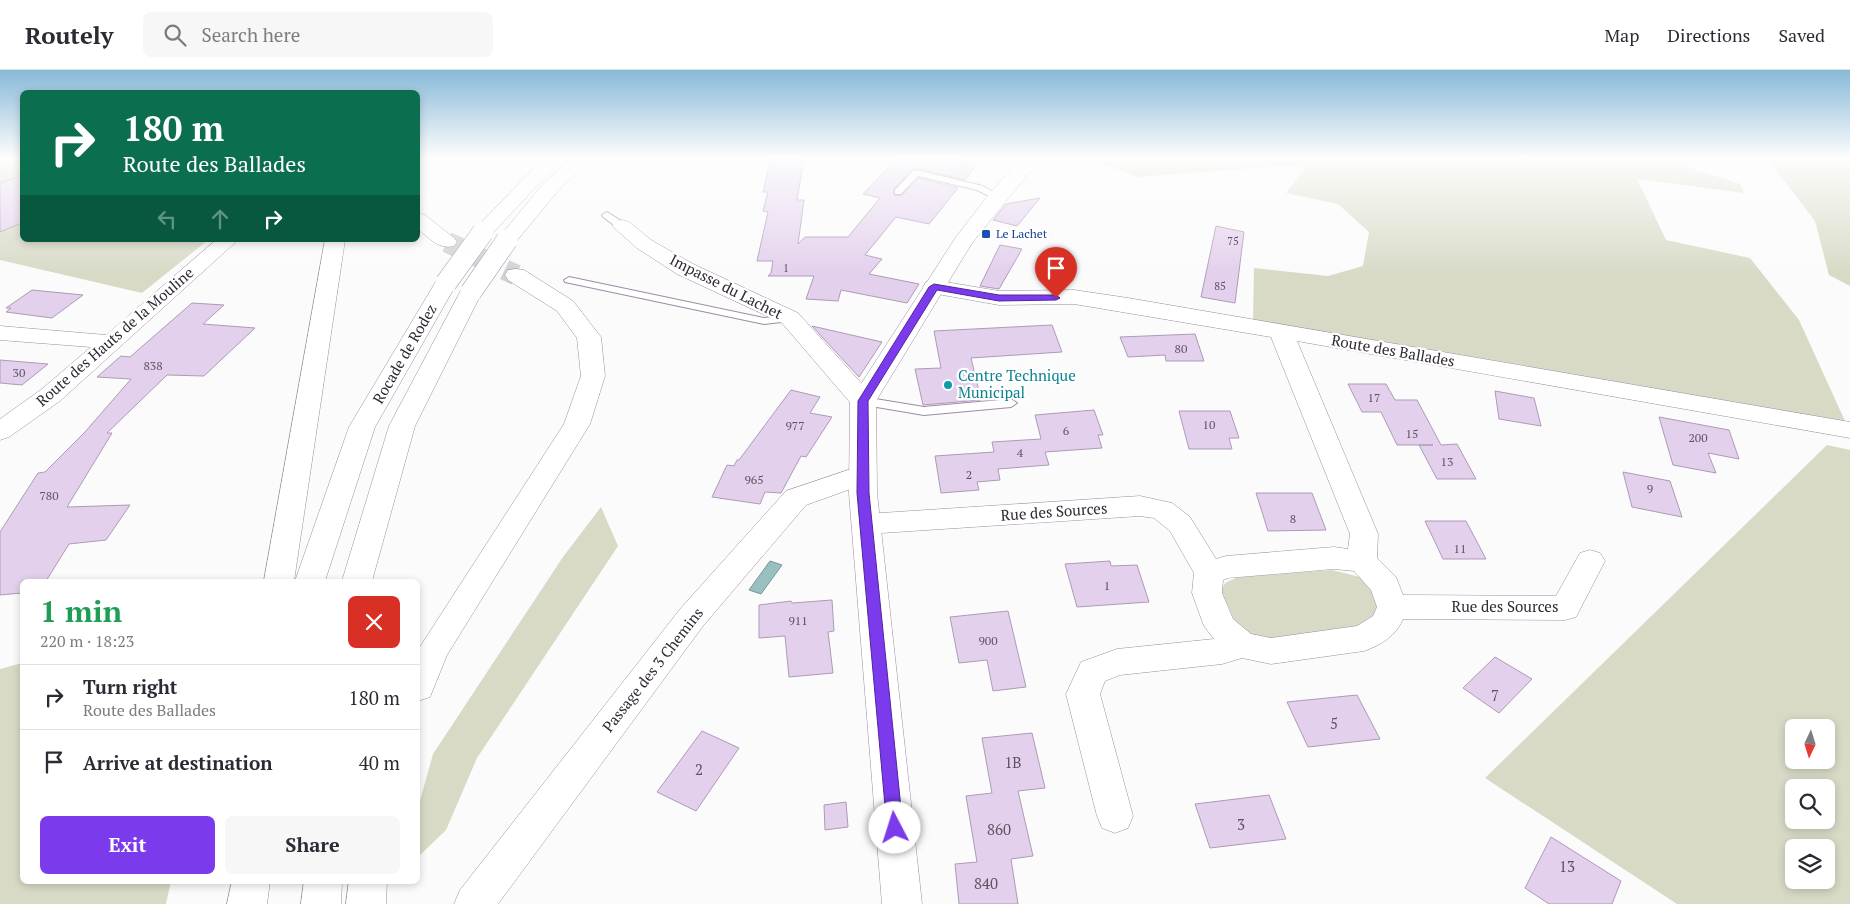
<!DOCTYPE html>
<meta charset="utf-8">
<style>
:root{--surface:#fff;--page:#f7f7f7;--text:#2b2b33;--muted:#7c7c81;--line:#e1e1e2;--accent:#7c3aed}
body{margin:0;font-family:"PT Serif",serif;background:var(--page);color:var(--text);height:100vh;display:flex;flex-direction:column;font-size:19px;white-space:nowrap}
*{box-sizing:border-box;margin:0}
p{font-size:16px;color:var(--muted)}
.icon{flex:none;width:28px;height:28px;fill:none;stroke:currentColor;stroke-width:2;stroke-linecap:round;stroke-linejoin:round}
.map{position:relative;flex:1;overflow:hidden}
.sheet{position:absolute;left:20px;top:509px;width:400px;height:305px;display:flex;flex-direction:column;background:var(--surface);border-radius:8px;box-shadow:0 2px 8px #0003}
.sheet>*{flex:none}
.top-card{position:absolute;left:20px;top:20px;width:400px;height:152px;border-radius:8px;box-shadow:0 2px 8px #0003;background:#0b6e4f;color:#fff;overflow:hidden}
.needle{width:32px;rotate:184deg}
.fabs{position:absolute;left:1785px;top:649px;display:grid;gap:10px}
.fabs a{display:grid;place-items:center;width:50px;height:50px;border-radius:8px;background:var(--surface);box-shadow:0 2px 8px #0003;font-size:25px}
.pin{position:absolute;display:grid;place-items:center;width:42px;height:42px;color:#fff;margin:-51px -21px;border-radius:50% 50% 50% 0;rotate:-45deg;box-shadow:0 0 5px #0007}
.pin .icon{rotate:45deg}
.me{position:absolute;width:55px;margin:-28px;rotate:355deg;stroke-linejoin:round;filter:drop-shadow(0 0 4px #0008)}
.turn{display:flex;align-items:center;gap:18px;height:105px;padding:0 20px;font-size:22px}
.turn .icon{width:65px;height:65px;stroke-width:2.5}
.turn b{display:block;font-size:35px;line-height:42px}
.lanes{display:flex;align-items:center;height:48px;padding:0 20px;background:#0003;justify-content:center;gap:25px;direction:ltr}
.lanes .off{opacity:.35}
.round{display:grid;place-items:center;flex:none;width:52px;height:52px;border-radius:8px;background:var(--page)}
.summary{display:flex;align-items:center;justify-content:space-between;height:85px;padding:0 20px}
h1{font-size:30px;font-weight:700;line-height:38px;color:#1e9e55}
.primary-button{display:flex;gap:10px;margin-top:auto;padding:10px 20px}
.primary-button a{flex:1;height:58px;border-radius:8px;background:var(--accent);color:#fff;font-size:20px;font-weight:700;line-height:58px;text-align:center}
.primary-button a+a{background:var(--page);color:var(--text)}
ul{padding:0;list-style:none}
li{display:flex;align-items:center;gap:15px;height:65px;padding:0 20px;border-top:1px solid var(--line)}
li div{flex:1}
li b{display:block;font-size:19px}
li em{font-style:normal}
header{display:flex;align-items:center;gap:30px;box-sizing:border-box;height:70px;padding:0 25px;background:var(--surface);border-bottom:1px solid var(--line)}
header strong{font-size:24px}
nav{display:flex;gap:28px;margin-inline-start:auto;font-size:18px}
.search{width:350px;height:45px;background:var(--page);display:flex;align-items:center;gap:12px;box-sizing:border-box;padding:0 18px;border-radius:8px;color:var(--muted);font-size:19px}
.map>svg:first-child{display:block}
.green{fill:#d8dac6;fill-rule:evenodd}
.water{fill:#98c0bf;stroke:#799395}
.building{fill:#e3d0ec;stroke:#ad9bb6}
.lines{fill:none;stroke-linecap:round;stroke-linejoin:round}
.trunk-tunnel{stroke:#d3d1d3;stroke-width:21;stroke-dasharray:21 11;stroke-linecap:butt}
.service-casing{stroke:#9d8ba5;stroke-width:2}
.minor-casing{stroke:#9d8ba5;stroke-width:1}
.tertiary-casing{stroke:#9d8ba5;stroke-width:1}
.trunk-casing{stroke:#9d8ba5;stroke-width:1}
.service{fill:#fff;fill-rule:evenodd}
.minor{fill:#fff;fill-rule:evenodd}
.tertiary{fill:#fff;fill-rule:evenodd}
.trunk{fill:#fff;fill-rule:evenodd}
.trunk-bridge-casing{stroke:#9d8ba5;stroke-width:22;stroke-linecap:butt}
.trunk-bridge{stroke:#fff;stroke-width:21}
.route{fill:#7c3aed;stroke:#51269a}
.transit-dot{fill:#1a4fb4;stroke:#fff;stroke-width:2}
.culture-dot{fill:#0f9aa8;stroke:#fff;stroke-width:2}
.labels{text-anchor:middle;stroke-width:4.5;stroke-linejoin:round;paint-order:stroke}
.far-number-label{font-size:11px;fill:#5e5362}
.far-transit-label{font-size:12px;fill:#164399;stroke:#fff;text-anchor:start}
.number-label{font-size:12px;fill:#5e5362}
.street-label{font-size:15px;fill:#312934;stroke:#fff}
.culture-label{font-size:15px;fill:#0d838f;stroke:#fff;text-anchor:start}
.near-number-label{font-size:15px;fill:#5e5362}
</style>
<header>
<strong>Routely</strong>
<div class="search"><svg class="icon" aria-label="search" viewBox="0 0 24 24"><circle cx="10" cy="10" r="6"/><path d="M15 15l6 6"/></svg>Search here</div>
<nav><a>Map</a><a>Directions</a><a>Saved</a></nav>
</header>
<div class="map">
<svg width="1850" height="834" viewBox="0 0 1850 834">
<rect width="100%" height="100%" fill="#fbfbfb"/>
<!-- green -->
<path class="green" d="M0,88h22v82h186l-66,53 -142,-33z
M1088,88h571l81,26 4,9 -107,-14 29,61 84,18 49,62 46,101 -592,-101 1,-52 74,8 35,-10 6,-34 -31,-28 -52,-11 22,-29 -170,13z
M1767,88h83v128l-21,-11 -14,-54z
M1827,375l23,5v454h-173l-192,-126zM1794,658h32v32h-32zM1794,718h32v32h-32zM1794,778h32v32h-32z
M601,437l17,39 -141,212 -31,72 -28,27v-49l15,-54 130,-197z
M1332,500l28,7 14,17 4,21 -4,8 -104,16 -21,-5 -12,-8 -16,-36 4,-7 15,-7z
M22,593v218h149l-5,23h-166v-235z"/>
<!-- water -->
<path class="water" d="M770,491l12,4 -21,29 -12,-4z"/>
<!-- building -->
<path class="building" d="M771,88h33l-7,42h7l-6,44 7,-7h43l32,-39 -17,-4 35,-36h64l-3,3 18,3 -12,16 -50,-12 -3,2 -18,19v6l7,1 18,-18 39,10 -29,36 -33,-7 -31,38 17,4 -13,15 50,10 -12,19 -66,-13 -3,11 -32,-2 8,-23h-46l3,-3 2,-12h-16l11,-49 -5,-1 5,-19h-5z
M22,105v48l-22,9v-49z
M1040,128l-23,28 -24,-6 13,-16z
M1216,156l28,6 -9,71 -34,-6z
M1000,175l22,4 -23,40 -19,-3z
M32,220l51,5 -31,23 -46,-6 5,-4h-5z
M192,233l32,2 -21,19 52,4 -51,48 -37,-1 -60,58h5l-45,74 63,-2 -24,35 -37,4 -23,37h-24v12l-22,2v-63l38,-59 7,-1 40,-40 46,-53 -34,-2 24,-21 9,1z
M1052,255l10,27 -91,6 10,42 -58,5 -8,-36 26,-1 -7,-37z
M812,256l70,16 -23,35z
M1195,264l9,27h-38l-1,-6 -37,2 -8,-20z
M0,290l48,4 -26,21 -22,-2z
M1348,314h38l9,16h22l24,45 16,-1 19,35h-39l-18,-34h14h-36l-16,-33h-19z
M791,320l29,7 -10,16 22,4 -26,40 -5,-1 -20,37 -16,-1 -5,12 -48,-7 15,-32 7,1 3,-6h2z
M1495,321l39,7 7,28 -42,-7z
M1094,340l9,25h-5l4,13 -57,4 4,13 -51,4 2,11 -23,2 2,8 -38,3 -6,-37 59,-4 -2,-10 49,-3 -6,-24z
M1179,341h51l9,27h-10l3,11h-43z
M1659,347l70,13 10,29 -31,-6 8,20 -43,-8z
M1623,402l47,9 12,36 -50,-10z
M1256,423h56l14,37 -58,1z
M1425,451h41l20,38h-43z
M1110,491l1,5 26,-1 12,37 -72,5 -12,-43z
M832,530l2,31 -6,1 5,41 -44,4 -4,-41 -26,2v-33l32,-4 1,2z
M1008,541l18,76 -33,4 -6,-31 -28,3 -9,-46z
M1495,587l37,22 -33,34 -36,-25z
M1357,625l23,44 -72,8 -21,-45z
M702,661l37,17 -43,63 -39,-19z
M1032,663l13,55 -27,3 15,65 -22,3 7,45h-59l-4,-40 22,-2 -11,-66 26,-3 -10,-55z
M1269,725l17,44 -76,9 -15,-44z
M846,732l2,25 -23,3 -1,-25z
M1551,767l70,44 -9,23h-63l-24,-16z"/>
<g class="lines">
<!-- trunk-tunnel -->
<path class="trunk-tunnel" d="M447,172l69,33"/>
<defs>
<path id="service" d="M916,100l67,16 19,11 -5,3 -20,-10 -59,-14 -17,18h-6v-4l18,-19z
M607,142l19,12v4h-8l-15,-11 -1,-2z
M569,207l195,41 26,-3 6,3 -6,3 -26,3 -199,-42 -1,-2z
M863,327l61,10 87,-8 6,4 -6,4 -87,8 -65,-11 -2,-3z"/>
<path id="minor" d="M622,150l7,2 22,18 42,24 105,49 74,82 4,6 -4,6 -9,2 -9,-2 -72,-84 -105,-49 -40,-26 -25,-22 3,-4z
M216,170h22l-178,161 -51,36 -9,3v-21l42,-30 49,-42 -91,-7v-14l106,9z
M934,210l65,11 75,-1 54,8 722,124v16l-553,-97 81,193 -1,24 19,19 7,18 153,1 24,-43 10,-3 10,3 5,8 -29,56 -11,3 -162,-1c-7,17 -22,26 -39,32l-93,13 -29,-6 -20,6 -102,11 -15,6 -5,13 33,122 -5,12 -13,5 -13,-5 -5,-12 -31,-122 15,-32 36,-13 97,-10 -10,-13 -12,-33 2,-20 -24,-42 -16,-13 -14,-2 -274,18 -10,-3 -4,-7 4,-7 10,-3 274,-18 32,7 18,14 26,42 10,-3 108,-9 14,2 2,-15 -79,-197 -197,-33 -75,1 -73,-13 -3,-5 3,-5zM1334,499l20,2 17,19 6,17 -4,9 -16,10 -86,12 -20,-4 -18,-15 -11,-26 1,-13 5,-2z
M863,395l10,2 4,7 -4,7 -67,24 -103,121 -205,278h-44l6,-14 221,-282 105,-117z"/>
<path id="tertiary" d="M1026,88h20l-19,17 -55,68 -96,158 1,92 45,411h-40l-33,-411 1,-92 106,-164 34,-44 23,-26z"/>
<path id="trunk" d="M544,88h19l-73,78 -7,2 -7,-2 -3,-4 3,-4z
M572,88h19l-34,34 -43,52 -7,2 -7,-2 -3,-4 3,-4 43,-52z
M418,143l7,2 29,23 3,4 -3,4c-15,4 -25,-8 -36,-17z
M325,170h20l-51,341h-30z
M516,199l8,1 49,31 24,31 4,5 4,39 -15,48 -143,231 -17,42 -12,4v-51l146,-226 17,-48 -4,-38 -20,-27 -49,-31 -3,-5 3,-5z
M446,206l8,2 3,5 -82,144 -50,154h-30l54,-154 86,-144 3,-5z
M471,215l8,2 3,5 -67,134 -43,155h-30l47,-155 71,-134 3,-5z
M232,811h38l-3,23h-40z
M304,811h38l-1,23h-40z
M349,811h38l-1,23h-40z"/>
</defs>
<!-- service casing -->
<use href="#service" class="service-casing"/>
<!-- minor casing -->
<use href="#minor" class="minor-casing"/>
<!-- tertiary casing -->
<use href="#tertiary" class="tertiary-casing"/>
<!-- trunk casing -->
<use href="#trunk" class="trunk-casing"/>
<!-- service -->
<use href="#service" class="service"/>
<!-- minor -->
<use href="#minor" class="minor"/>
<!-- tertiary -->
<use href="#tertiary" class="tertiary"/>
<!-- trunk -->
<use href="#trunk" class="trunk"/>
<defs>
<path id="trunk-bridge" d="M446,213l37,-51
M471,222l36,-52"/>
</defs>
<!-- trunk-bridge casing -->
<use href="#trunk-bridge" class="trunk-bridge-casing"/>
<!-- trunk-bridge -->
<use href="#trunk-bridge" class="trunk-bridge"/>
</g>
<!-- sky -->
<linearGradient id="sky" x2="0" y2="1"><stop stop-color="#88b9d8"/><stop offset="0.43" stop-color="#fdfdfd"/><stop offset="1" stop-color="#fdfdfd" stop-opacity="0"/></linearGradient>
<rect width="1850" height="204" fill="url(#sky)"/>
<!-- route -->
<path class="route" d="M934,214l65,11h57l4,3 -4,2 -57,1 -62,-11 -69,111 1,92 34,335 -3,5 -5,2 -5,-2 -3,-5 -30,-335 1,-92 71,-114z"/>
<!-- markers -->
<rect class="transit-dot" x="981" y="159" width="10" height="10" rx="2.5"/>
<circle class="culture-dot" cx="948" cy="315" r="5"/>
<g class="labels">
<!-- far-number labels -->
<g class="far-number-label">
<text x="1233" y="175">75</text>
<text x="786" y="202">1</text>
<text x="1220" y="220">85</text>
</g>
<!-- far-transit labels -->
<g class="far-transit-label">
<text x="996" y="168">Le Lachet</text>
</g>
<!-- number labels -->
<g class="number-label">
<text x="1181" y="283">80</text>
<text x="153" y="300">838</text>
<text x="19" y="307">30</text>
<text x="1374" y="332">17</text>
<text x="1209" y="359">10</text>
<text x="795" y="360">977</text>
<text x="1066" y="365">6</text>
<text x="1412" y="368">15</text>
<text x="1698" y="372">200</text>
<text x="1020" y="387">4</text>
<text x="1447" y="396">13</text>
<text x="969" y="409">2</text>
<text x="754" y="414">965</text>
<text x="1650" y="423">9</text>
<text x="49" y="430">780</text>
<text x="1293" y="453">8</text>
<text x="1460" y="483">11</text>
<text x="1107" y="520">1</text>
<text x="798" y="555">911</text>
<text x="988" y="575">900</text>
</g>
<!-- street labels -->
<g class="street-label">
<text transform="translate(726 217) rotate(27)" y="5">Impasse du Lachet</text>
<text transform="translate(115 267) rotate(-41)" y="5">Route des Hauts de la Mouline</text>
<text transform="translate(1393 281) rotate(10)" y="5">Route des Ballades</text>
<text transform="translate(405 284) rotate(-60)" y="5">Rocade de Rodez</text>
<text transform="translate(1054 442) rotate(-4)" y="5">Rue des Sources</text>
<text x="1505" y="542">Rue des Sources</text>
<text transform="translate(653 600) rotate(-52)" y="5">Passage des 3 Chemins</text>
</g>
<!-- culture labels -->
<g class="culture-label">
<text x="958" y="311">Centre Technique<tspan x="958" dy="17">Municipal</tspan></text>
</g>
<!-- near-number labels -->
<g class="near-number-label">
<text x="1495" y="631">7</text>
<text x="1334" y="659">5</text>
<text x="1013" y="698">1B</text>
<text x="699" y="705">2</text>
<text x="1241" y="760">3</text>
<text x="999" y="765">860</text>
<text x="1567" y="802">13</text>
<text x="986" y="819">840</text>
</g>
</g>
</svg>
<div class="fabs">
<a><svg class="needle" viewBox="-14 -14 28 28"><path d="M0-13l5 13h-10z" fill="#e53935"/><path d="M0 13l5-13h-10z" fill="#7c7c81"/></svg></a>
<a><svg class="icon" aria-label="search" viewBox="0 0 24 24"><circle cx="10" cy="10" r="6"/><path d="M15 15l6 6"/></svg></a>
<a><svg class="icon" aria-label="layers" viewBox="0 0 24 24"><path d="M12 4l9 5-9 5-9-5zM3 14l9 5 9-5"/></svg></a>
</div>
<div class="pin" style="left:1056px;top:228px;background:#d93025"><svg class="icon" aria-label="arrive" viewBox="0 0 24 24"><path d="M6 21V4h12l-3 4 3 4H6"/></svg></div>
<svg class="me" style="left:895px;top:758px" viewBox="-20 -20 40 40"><circle r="19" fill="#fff"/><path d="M0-13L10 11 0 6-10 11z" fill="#7c3aed"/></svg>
<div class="top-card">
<div class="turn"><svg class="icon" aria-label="right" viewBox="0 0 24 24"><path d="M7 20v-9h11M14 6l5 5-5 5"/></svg><div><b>180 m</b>Route des Ballades</div></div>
<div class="lanes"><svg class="icon off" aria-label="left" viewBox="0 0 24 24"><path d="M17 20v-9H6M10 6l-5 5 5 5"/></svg><svg class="icon off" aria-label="ahead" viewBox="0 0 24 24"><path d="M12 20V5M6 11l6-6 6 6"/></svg><svg class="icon" aria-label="right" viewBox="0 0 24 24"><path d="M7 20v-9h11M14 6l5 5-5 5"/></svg></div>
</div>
<section class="sheet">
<div class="summary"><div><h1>1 min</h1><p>220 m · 18:23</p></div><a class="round" style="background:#d93025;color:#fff"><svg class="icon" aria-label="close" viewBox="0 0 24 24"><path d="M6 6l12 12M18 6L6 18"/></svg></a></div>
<ul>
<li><svg class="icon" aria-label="right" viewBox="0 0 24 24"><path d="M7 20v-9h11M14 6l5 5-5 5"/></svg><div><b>Turn right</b><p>Route des Ballades</p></div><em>180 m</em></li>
<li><svg class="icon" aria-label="arrive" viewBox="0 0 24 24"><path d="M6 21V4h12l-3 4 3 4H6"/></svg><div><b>Arrive at destination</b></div><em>40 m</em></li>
</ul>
<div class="primary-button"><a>Exit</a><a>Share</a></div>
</section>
</div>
